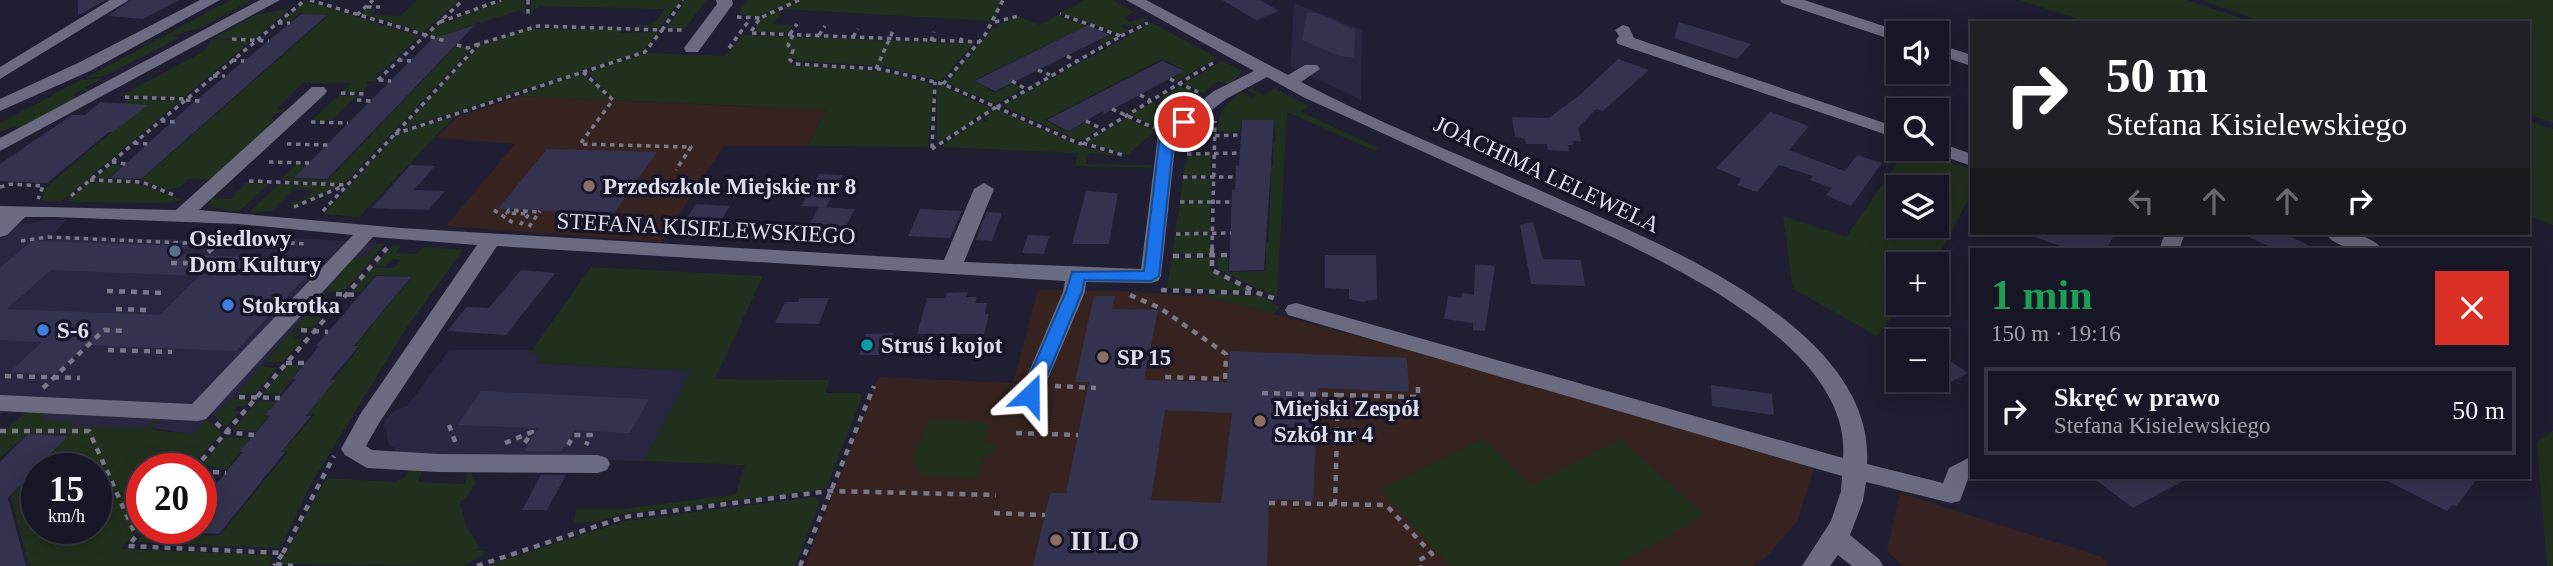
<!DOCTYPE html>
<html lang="pl">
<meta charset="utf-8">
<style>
:root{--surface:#171626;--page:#242332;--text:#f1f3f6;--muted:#9e9fa7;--line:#363543}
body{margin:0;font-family:Georgia,serif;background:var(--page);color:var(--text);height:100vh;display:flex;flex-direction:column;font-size:26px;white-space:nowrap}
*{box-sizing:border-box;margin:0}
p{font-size:23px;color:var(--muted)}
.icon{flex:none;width:38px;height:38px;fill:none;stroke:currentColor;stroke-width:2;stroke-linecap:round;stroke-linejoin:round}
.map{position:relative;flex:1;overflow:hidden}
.side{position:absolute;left:1970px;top:248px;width:560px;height:231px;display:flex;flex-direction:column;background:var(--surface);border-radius:0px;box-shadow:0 4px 18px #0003,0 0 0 2px var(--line)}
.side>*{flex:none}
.top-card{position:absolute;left:1970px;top:21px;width:560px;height:214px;border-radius:0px;box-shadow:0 4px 18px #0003,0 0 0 2px var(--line);background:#202124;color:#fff;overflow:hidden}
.fabs{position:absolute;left:1886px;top:21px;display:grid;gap:14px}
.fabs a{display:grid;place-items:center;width:63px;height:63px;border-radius:0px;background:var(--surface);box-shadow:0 4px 18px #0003,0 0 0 2px var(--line);font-size:35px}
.speed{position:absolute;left:21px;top:453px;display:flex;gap:14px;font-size:35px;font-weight:700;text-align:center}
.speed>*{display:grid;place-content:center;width:91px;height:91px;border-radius:50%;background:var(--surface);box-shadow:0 4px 18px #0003,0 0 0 2px var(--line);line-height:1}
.speed small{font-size:18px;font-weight:400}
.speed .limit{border:10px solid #d22;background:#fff;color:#111}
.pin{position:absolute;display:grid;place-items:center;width:60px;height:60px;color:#fff;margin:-30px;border:4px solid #fff;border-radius:50%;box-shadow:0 2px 7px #0007}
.me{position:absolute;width:77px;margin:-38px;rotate:23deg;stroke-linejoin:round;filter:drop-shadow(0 0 5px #0008)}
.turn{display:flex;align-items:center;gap:24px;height:147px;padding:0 21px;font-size:32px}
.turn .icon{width:91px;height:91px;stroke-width:2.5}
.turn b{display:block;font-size:49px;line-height:60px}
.lanes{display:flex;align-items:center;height:66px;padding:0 21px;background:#0003;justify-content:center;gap:35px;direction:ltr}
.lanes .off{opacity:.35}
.round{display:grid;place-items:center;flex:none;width:74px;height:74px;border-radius:0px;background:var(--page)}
.summary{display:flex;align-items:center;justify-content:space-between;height:119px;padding:0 21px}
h1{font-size:42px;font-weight:800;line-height:52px;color:#1e9e55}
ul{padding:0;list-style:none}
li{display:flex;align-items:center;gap:21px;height:88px;margin:0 14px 10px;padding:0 7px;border:4px solid var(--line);border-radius:0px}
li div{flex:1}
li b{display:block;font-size:26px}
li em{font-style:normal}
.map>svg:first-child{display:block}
.built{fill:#282640}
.industrial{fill:#362221}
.education{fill:#362320}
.green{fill:#21301c;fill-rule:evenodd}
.building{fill:#34334f;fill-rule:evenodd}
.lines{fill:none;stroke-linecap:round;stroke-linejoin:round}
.path-far1{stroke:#787889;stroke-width:3.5;stroke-dasharray:4.5 4.5;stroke-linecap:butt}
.path{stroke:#787889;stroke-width:4.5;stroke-dasharray:6 6;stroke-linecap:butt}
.minor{fill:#6a6a81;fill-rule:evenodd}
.route{fill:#1a73e8;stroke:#114b97;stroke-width:2}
.education-dot{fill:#8d6e63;stroke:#161528;stroke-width:2.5}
.service-dot{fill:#5c6f8a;stroke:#161528;stroke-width:2.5}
.shop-dot{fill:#3f7fe0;stroke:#161528;stroke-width:2.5}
.culture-dot{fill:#0f9aa8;stroke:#161528;stroke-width:2.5}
.labels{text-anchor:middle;stroke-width:7;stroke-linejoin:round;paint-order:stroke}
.street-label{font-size:23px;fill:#ddddeb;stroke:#161528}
.poi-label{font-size:23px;font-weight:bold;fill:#ddddeb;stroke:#161528;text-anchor:start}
.near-poi-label{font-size:28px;font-weight:bold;fill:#ddddeb;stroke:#161528;text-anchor:start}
</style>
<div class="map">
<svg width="2553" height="566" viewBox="0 0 2553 566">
<rect width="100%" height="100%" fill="#1f1e32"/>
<!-- built -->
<path class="built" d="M1294,3l68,27 -1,70 -71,-34z
M44,220h23l-15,15 137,5 4,-3 17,1 4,-4h21l142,9 -13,15 -28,17 4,1 -105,120 -20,18h-4l-18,21 -45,-8h-80l-29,-6 7,-8 -41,-2 -5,4v-191l32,-1z
M449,350h83l-1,3 11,2 -5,8 155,8 -48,90 -252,-6 4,-7 -7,-2 -5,-24 10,-11 13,-5z"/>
<!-- industrial -->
<path class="industrial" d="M1900,493l202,64 7,9h-206l-16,-15z"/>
<!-- education -->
<path class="education" d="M520,96l238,11 68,2 -18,37h-84l-63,96 -215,-16 69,-82 -79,-6 21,-21z
M1038,290l82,1 90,6 256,68 348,103 -17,54 -32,36 -12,8h-949l75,-189 134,6z"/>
<!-- green -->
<path class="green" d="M231,0h22l-53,28 -27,8 6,2 -75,38 -19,2z
M417,0h42l-36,32 -63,-18 4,-4 13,-1 -6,6 29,1z
M504,0h20l2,14 -6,-4 -77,25 2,5 -17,-6 9,-8z
M535,0h146l-22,28 -23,-1 2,-2h15l12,-16 -126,-3 -8,6v-11z
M686,0h20l-21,29 -18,-1z
M748,0h48c-17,7 -40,24 -57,12z
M802,0h199l-6,19 -7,8 2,-6 -207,-12 -10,15 20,1 -6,8 -33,-1 7,-13z
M1085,0h27l22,12 -11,6 7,4 13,-4 6,3 -17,7 -8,-4 -4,3 10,3 -10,4 -59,-21z
M2019,0h167l55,18 -1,5h-149z
M2201,0h352v123l-24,-9v-91h-263z
M307,1l112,35 -36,35 -8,3 4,1 -5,6h-5l-3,3 4,1 -8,7h-20l9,-9h-49l-26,26 8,1 1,3h-9l-5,5 4,2 -61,59h-26l-7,8 -15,3 -22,-9 -48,-3 14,-13 12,1 -13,12 32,2 188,-165 -29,-2 -10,8h-8z
M291,8l-37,31 -39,-1 41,-23z
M1058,15l59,22 -15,7 -3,-3 10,-6 -21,-10 -114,55 21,13 16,-9 11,5 -26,15 -50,-21 47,-55h5l2,-2 -3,-2 22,-7 21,8z
M1152,23l65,35 -40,23 -3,-3 11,-8 -23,-11 -118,61 24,12 16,-9 12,8 -16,10 -78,-35z
M528,29l94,1 -2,3 39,-1 -16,19 -241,78 77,-83z
M743,35l230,9 -32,37 -59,-15 -84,-5 -4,-2 -4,3 3,3 88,6 49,12 3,7 -5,57 -120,-1 18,-36 -213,-10 -25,-28 59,-19 78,3z
M211,39l40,2 -68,57 -63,-2 86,-46z
M455,47h18l-126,134 -6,3 -55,-2 -5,-3 15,-14 10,1 -13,13 35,1z
M1222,61l20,10 -12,14 -12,-4 -15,12 -20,-9z
M583,74l28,26 -91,-4v-1z
M104,78l-20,10 8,4 -11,-2 -9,5 9,3 -59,30 -8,-2 -14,6v-9l81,-43z
M937,84l55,24 -55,36z
M1180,86l20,9 -42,33 -28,-13 23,-13 4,2 4,-3 -3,-2z
M1251,88l12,7 12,-6 34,17 -8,6 78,36 -4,3 -88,-39 -10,185 -59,-28 -1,-11h11v14l38,-1v-28l3,-1 2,-76h2v-23l3,-1 -1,-22h-34l-1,12 -23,-1c1,-18 10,-31 26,-39l9,6 5,-3 -10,-5z
M339,95l18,1 -25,24h-20z
M128,99l52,2 -120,101 -17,-1 1,-12 100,-84 -21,-2z
M996,109l83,37 45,11 -35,-4 -3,11 65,1 1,3 -77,-2 3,-13 -138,-6 40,-28 5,2 4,-2 -4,-3z
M456,115l-97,102 -35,-3 73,-79z
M1127,118l28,13 -28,24 -41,-13z
M2529,121l24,8v96l-24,-9z
M1907,149l65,20v23l-38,72h-35v39h5l-27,33 -84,-47 -10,-73 63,21zM1899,187h38v39h-38z
M1211,155l-1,21 -27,-1 4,-19z
M1183,179h28l-1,22h-30z
M91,181l49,3 41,16 -13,3 -102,-1z
M246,183l22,1 -29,28 -31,-6 4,-8 19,1z
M279,184l59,2 -49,22 3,-6 12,-2 10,-10 -21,-1 -22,22 -23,2z
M1210,203v29h-35l5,-28z
M1175,235h35v19h-38z
M376,244h9l-41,47 -19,1 15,-16 -6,-2 13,-16h17z
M393,245h8l-5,8 21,1 6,-7 40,3 -56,77 -70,114 -28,46 -28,61 -145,-6 11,-13h30l-5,8 48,-2 68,-83 -5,-1 31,-36 -6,-1 52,-68 -4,-1 56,-68 -37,-2 -14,17 -9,-1 19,-23h23l7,-8 -9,-1 -7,7 -11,-1z
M1210,257v13l40,21 -83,-3 5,-30z
M591,267l172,9 -48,103 114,1 -3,13h33l3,3 -36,93 -202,25 -23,7 -27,2 2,-14h47l112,-14 10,-30 -101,-4 47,-90 -155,-8 5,-8 -11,-2z
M1211,294l51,2 18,11 -6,7 -64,-17 -17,-1z
M322,296l15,3 -24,28 -19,1z
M290,332h9l-5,7h9l-20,23h-19z
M261,366l11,2 7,-2 -24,28h-18z
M287,366h14l-20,28 -18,-1z
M233,398l16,3 -4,5h-8l-3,5h6l-13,15 -17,-13 5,1z
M258,401l18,1 -12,14 4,1 -12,14 -23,-1z
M26,412l21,1 -6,7 32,1 -4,6h79l8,-10 3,3 -7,10 41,4 13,-14 16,12 -32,37h-48v57l-21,23 148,6 4,5 -5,6h-239l-18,-67 1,-4 25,-25v58h59v-59h-59l33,-35 -42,-1 -28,25v-23z
M929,419l60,4 -5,21h13l-4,12h-9l-6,23 -58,-5 -8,-14z
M2553,430v136h-6l-10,-123z
M226,437l23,2 -22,30 -19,-3 -9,2z
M1483,439l48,47 89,-47 85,76 -90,51h-165l-70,-77z
M409,467h14l-5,15 47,2 2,-13 4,1 4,12 -9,14 -6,4 6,24 12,18 -1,7h8l-2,4 -20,11 -183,-2 46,-86 69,4 12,-6z
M815,497l5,5 -25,64h-309l139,-45z"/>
<!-- building -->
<path class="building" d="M78,0h27l-24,14h-3z
M131,0h48l-36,19 -35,-3z
M1222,0h38l19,11 -23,9z
M1307,12l13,2 35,16 -1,27 -15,-1 -37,-16z
M301,14l26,1 -186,164 -31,-1 78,-71z
M1679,22l72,22 -14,15 -63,-21z
M475,25l-148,154 -33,-1 138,-139z
M1088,25l21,10 -114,56 -20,-10z
M1618,59l31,11 -46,41 -7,-2 -18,19 3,13h-9l1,4h-5l1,6 -21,-1 -1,-6h-21l-1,-5 -10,-2 -3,-20 37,1 33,-25z
M1162,61l22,10 -82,44 1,-4 -34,20 -22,-11z
M100,102l48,3 -35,27h-4l-62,51 -47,-2v-17l72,-49h13z
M1770,112l39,14 -20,24 56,21 12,-16 25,8 -31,43 -25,-11 6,-7 -22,-8 3,-4 -34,-11 -22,27 -20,-7 5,-6 -26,-11z
M1242,120h32l-10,150 -35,1 3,-81h3l1,-24h3z
M547,149l110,3 -43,61 -116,-4z
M410,165l25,1 -21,24 31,1 -17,19 -56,-2z
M819,174l24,1 -17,32 -25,-1z
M1086,191l32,2 -9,51h-37z
M696,204l34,2 -13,21 -12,-1 -4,5 -22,-1z
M819,207l36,2 -12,23 -37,-2z
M920,209l42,2 -12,27 -42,-2z
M987,212l15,1 -10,28 -16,-1z
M1533,222l10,37 38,1 4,26 -54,-2 -11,-59z
M2030,233h85l-9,17h-35l-42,-15z
M2240,233h42l37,17h-42z
M1028,235l21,1 -5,18 -22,-1z
M32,241l156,5 -8,8 142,6 -86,91 -150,-6 -30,29 -46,-2 32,-30 -42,-2v-72zM51,270l148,6 -39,39 -153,-6z
M1325,255h51l1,44 -14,3 -14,-3v-10l-24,-1z
M1475,264l20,2 -10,65 -12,-1v-7l-29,-4 4,-23 13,2 1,-5 12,2z
M521,270l34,3 -49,62 -59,-4 20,-24 22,1z
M376,276l35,1 -57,69h5l-29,34h5l-29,36h5l-30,36h4l-66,82 -18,-1v-31l42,-50h-4l31,-36 -5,-1 31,-36h-4l27,-33h-3z
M968,292l-2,5h11l-2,6h12l-2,11h4l-5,20h-67l10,-36h18l2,-5z
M1094,296h21l-3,13 46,1 -14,70 83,2 3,-31 177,7 2,34 -91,-4 -5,113 -44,-2 -2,67h-234l17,-73h16l23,-111h-14zM1165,410l67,3 -11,90 -70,-3z
M799,298h30l-10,26 -44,-1 10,-21h13z
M894,333l-5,22h-30l7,-21z
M1937,352l31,21 -31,17z
M1711,385l61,9 2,21 -62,-9z
M481,391l168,8 -19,34 -55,-3 -14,22 -37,-1 14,-23 -81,-3z
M28,434l40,2 -60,62 18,68h-26v-104z
M541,475h25l-19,35h-25z
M2093,478h95l-55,30z
M2381,478h97l-22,28 -4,-1 -5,6z"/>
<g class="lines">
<!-- path-far1 -->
<path class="path-far1" d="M310,0l135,41
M528,0v14
M799,0l-39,18 -10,15 230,9
M367,7h13
M357,15l16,-15
M737,17l23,1
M440,22l61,-22
M995,22l23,-6
M278,23h12
M790,34l7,-10
M793,35l-5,10 5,5 -3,10 5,4 86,5 62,15 53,23 -64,42
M819,35l6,-9
M1121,36l27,-13
M853,37l5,-8
M232,39l37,2
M931,41l3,-9
M960,42l3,-7
M457,45l11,3 10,-4
M729,48l21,-29
M1067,56l9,5
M232,60l12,1
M398,60l13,1
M876,69l17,-38
M1038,70l12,5
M583,72l62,-20 17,-22h22
M213,76h12
M1170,79l28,13
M378,80l85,-80
M379,80l12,1
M1012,81l14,8
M943,84l42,-49 18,-35
M341,93l23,1
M1140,95l10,5
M125,97l61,2
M186,100l14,1
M357,100l14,1
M996,107l84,37 136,-83
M997,107l124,-71 -61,-22
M1112,109l42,19
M161,121l15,1
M1086,121l16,8
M311,122l37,1
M395,134l188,-62 30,28 -33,44 111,3 -15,23
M1197,136l45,-1
M134,143l15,1
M1083,143l43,13
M287,144l41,1
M932,148l3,-66
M1187,154l52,-1
M112,162l14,2
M269,162l40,1
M1183,177h52
M90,180l52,2 34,14
M249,181l98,4
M0,187l11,-3 32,2 -5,13
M71,196l234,-196
M1180,202h52
M294,207l47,-20
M494,210l21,14
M323,211l156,-167 59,-18 124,4 21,-30
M520,225l9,-11 -22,-1 2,-3 30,2
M529,227l11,-16
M1176,234l55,-1
M21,241l27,-4 137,6 40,-5 81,6
M211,249l11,-10
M1212,249l3,-128"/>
<!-- path -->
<path class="path" d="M1212,248v22l46,23 21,7
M1173,256l56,-1
M199,260l14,-12
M171,263h25
M1161,290l93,3
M107,291l58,2
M336,294l24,1
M1130,295l30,13 66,46 -1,25 -61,-2
M116,309l31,1
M301,330l27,2
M108,350l64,2
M286,363h19
M5,376l75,2
M1055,386l41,2
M43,388l61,-58 24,1
M1262,393l76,2 -3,110
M1338,395l80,2v-13
M239,397l41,1
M216,423l10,9 28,3
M449,425l7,19
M0,431h89l47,105
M1016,433l62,2
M505,443l27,-11 -8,12
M568,445l6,-10h17l-5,10
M194,469l193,-221
M201,471l25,2
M1269,503l117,2 46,49 -13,6 1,6
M994,513l51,2
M143,528l-15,18 155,7 -9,13
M283,553l51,-97
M276,564l17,2
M477,566l147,-49 205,-26 167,4
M800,566l74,-180"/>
<!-- minor -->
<path class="minor" d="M110,0h19l-129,79v-12z
M200,0h20l-130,71 -90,40v-12l78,-36z
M260,0h20l-280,151v-13z
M716,0h16l1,4 -35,48h-12l-2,-4 33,-44z
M1126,0h20l142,75 17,-10h12l3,4 -19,13c80,42 165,75 247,112 102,46 328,131 319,270l76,19 6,-15 23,-12v21l-4,2 -8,22 -9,2 -85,-21 -3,19 -13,34 29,24 4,7h-31l-14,-11 -8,11h-28l29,-45 10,-30 1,-15 -554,-161 -3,-5 3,-5 8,-2 547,155c11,-128 -233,-221 -327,-264 -71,-32 -142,-65 -213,-97l-36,-20 -41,22 -50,38 -15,139 -3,5 -7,2 -65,-1 -1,10 -44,103 -3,6 -8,2 -8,-2 -3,-6 44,-103 2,-11 -568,-35 -118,177 -13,23 6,4 66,4 160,1 9,3 3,6 -3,6 -9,3 -160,-1 -71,-4 -22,-13 -4,-6 20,-36 116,-168 -104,-8 -167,182 -8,2 -198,-10v-16l192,9 161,-169 -115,-11 -184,-7h-29l-18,18 -7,2v-31l176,4 136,-123h12l3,4 -3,4 -125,115 202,18 543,32 30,-71 10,-6 10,6 -30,73 177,7 17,-134 56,-44 40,-20z
M1780,0h24l101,33h-6v8l-6,-1 -111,-37z
M1623,25l6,2 5,11 265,90v11l-281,-95 -2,-4 3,-4 -4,-6z
M1937,44l35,11v11l-35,-11z
M1937,142l35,12v12l-42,-14 -2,-3h9z
M2165,233h20l-6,17h-20z
M2325,233c18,-1 46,0 58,17 -19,1 -46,0 -58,-17z"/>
</g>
<!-- route -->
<path class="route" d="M1184,118l7,4 -17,14 -15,140 -8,5 -67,-1 -2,12 -43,103 -3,5h-12l-3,-5 45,-103 6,-20 72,-1 16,-136z"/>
<!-- markers -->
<g class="education-dot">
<circle cx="589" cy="186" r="7"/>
<circle cx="1103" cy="357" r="7"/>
<circle cx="1260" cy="421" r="7"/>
<circle cx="1056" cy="540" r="7"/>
</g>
<circle class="service-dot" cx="175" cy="251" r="7"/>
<g class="shop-dot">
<circle cx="228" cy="305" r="7"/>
<circle cx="43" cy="330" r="7"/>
</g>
<circle class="culture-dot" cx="867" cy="345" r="7"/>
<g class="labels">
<!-- street labels -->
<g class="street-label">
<text transform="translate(1547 174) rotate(25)" y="8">JOACHIMA LELEWELA</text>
<text transform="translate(706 228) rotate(3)" y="8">STEFANA KISIELEWSKIEGO</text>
</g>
<!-- poi labels -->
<g class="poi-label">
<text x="603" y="194">Przedszkole Miejskie nr 8</text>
<text x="189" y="246">Osiedlowy<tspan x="189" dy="26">Dom Kultury</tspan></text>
<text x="242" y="313">Stokrotka</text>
<text x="57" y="338">S-6</text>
<text x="881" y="353">Struś i kojot</text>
<text x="1117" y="365">SP 15</text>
<text x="1274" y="416">Miejski Zespół<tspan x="1274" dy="26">Szkół nr 4</tspan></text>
</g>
<!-- near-poi labels -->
<g class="near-poi-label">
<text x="1070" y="550">II LO</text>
</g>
</g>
</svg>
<div class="fabs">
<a><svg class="icon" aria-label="sound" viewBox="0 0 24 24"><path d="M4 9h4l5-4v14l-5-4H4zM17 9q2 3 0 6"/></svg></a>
<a><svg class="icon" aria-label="search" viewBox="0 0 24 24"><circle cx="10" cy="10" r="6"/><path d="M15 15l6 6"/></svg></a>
<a><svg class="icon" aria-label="layers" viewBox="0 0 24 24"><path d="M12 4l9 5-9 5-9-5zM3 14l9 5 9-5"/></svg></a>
<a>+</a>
<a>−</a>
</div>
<div class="speed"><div>15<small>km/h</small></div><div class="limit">20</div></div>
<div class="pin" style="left:1184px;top:122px;background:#d93025"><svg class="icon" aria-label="arrive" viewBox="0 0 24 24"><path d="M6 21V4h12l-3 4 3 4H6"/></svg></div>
<svg class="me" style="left:1030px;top:395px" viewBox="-20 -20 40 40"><path d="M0-17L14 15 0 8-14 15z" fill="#1a73e8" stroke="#fff" stroke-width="4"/></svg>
<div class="top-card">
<div class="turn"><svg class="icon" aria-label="right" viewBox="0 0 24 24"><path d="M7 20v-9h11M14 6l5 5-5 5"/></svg><div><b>50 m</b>Stefana Kisielewskiego</div></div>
<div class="lanes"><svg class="icon off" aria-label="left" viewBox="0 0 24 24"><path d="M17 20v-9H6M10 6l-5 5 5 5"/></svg><svg class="icon off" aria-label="ahead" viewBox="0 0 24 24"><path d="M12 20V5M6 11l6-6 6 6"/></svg><svg class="icon off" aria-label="ahead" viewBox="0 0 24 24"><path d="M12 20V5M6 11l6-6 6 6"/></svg><svg class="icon" aria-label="right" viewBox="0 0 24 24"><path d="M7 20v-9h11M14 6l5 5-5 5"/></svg></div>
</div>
<section class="side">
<div class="summary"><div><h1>1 min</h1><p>150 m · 19:16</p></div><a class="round" style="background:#d93025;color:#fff"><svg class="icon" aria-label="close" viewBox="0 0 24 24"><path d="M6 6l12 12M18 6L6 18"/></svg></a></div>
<ul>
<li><svg class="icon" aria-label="right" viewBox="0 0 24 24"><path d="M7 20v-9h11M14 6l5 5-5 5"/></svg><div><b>Skręć w prawo</b><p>Stefana Kisielewskiego</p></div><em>50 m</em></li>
</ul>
</section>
</div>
